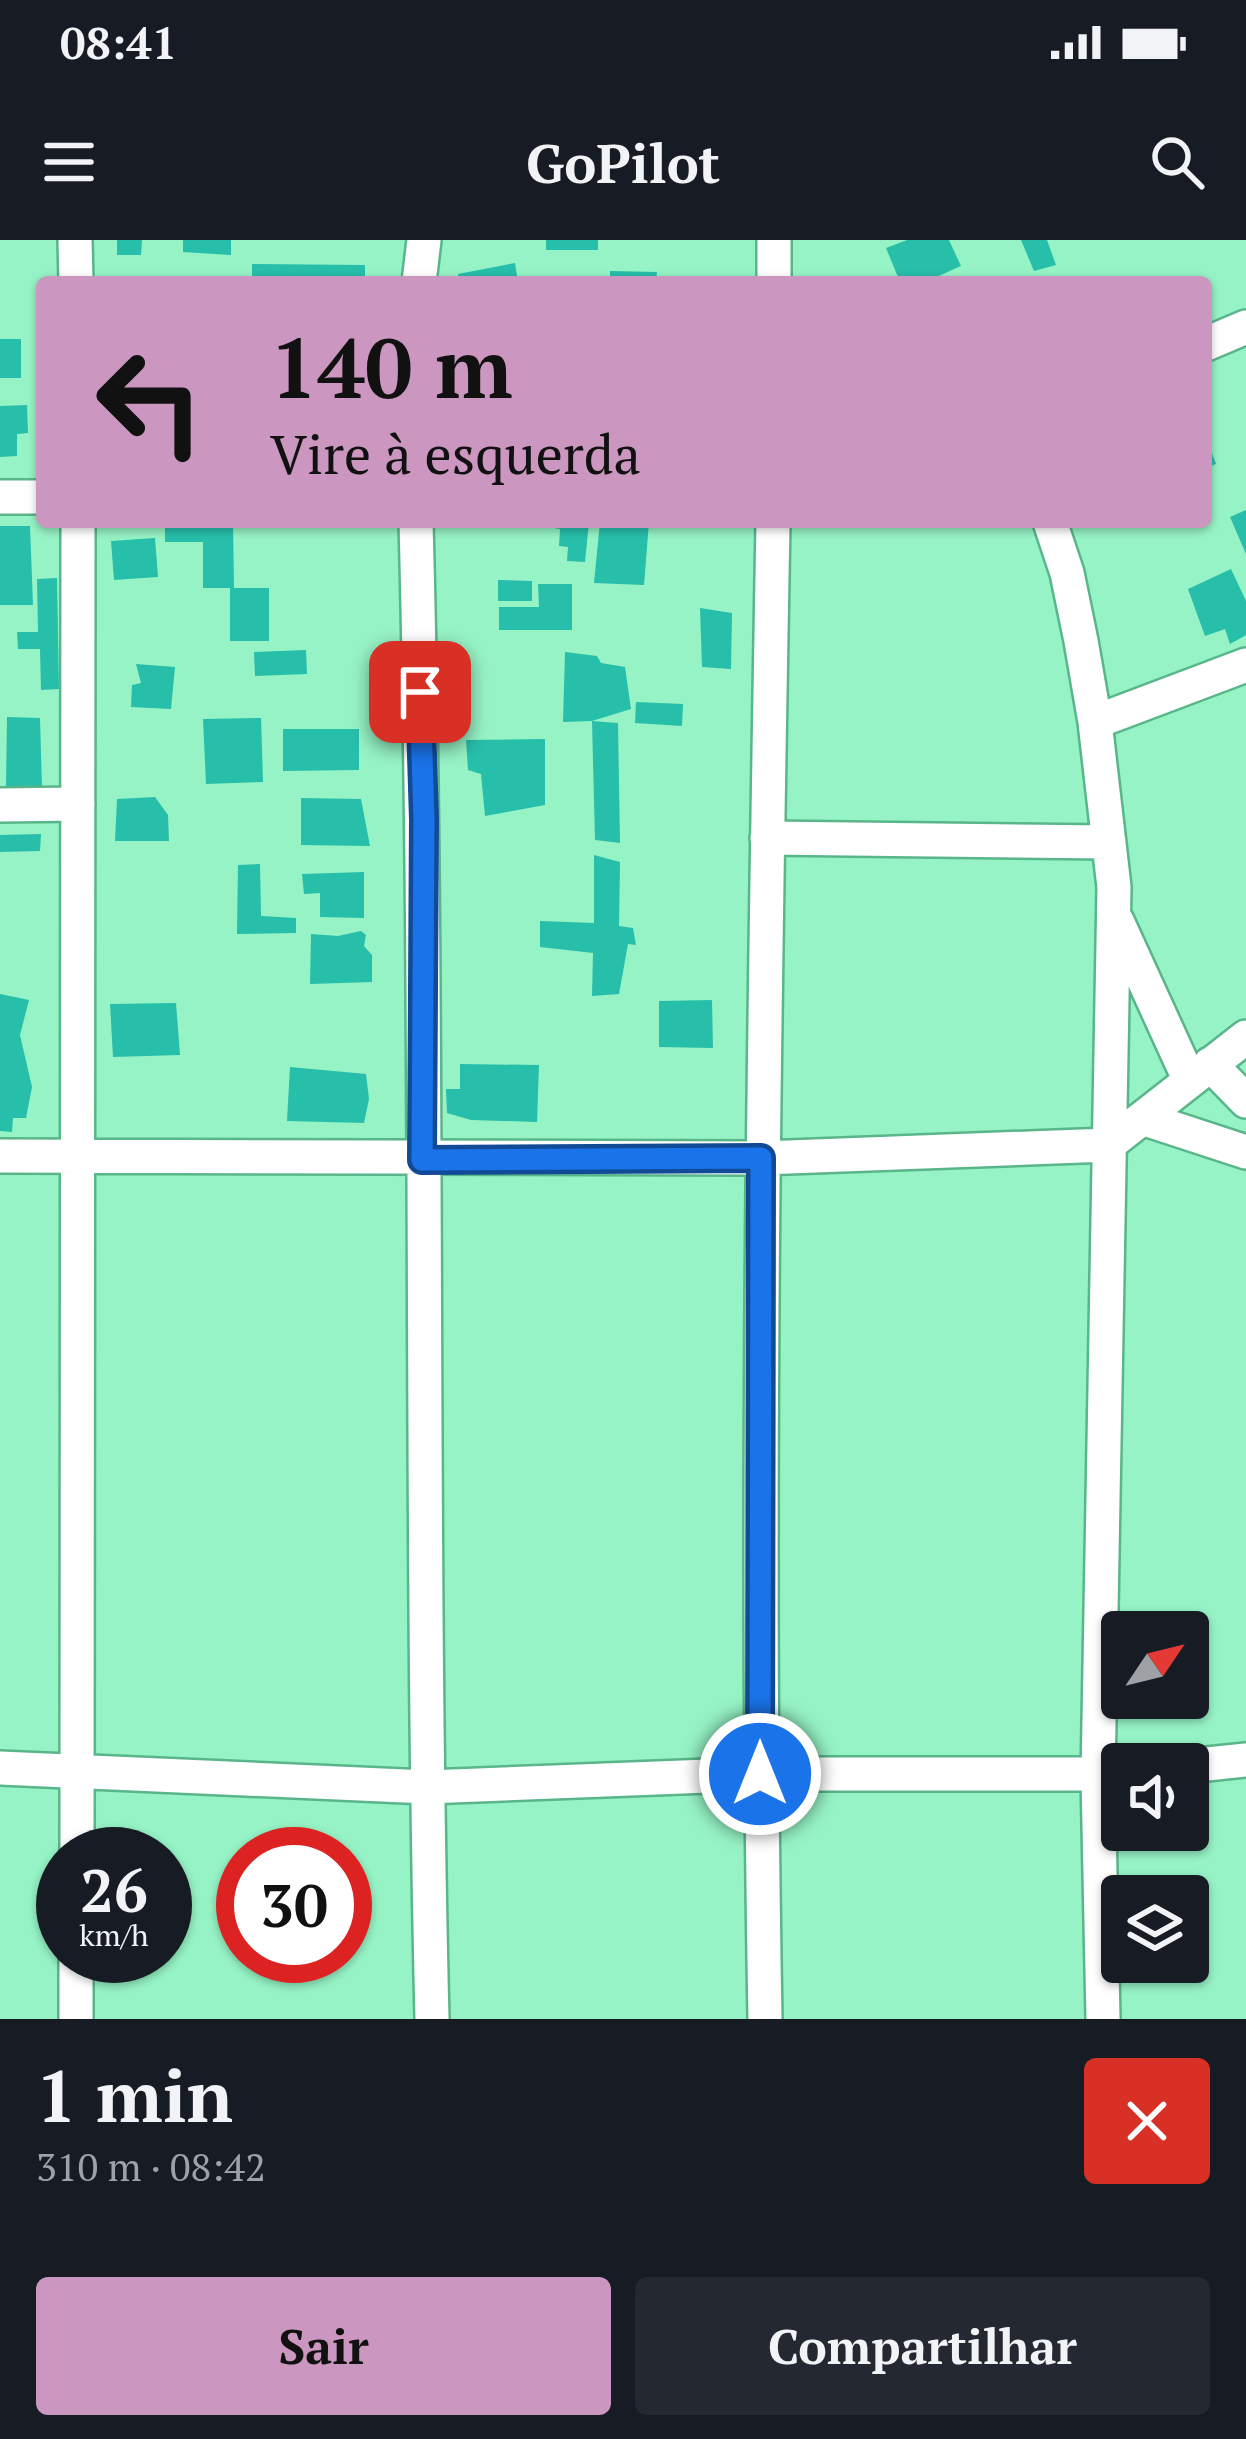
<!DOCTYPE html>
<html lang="pt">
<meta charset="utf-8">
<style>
:root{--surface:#171b24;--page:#242831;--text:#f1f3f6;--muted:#9ea1a6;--accent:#cb96bf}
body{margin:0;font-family:"PT Serif",serif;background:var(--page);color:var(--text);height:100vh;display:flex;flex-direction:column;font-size:45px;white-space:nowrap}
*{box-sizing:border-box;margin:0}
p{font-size:39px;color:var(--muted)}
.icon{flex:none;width:66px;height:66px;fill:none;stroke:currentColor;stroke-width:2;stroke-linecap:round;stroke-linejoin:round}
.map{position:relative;height:1779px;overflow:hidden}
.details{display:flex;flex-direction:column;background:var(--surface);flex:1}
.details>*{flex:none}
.guide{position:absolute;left:36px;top:36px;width:1176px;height:252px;border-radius:12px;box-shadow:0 3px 9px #0004;background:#cb96bf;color:#111;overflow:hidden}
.needle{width:78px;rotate:55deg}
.fabs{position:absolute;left:1101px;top:1371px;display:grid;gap:24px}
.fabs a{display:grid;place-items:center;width:108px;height:108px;border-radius:12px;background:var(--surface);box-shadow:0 3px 9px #0004;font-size:60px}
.speed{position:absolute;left:36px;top:1587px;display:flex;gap:24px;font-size:60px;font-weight:700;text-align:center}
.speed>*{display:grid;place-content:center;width:156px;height:156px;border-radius:50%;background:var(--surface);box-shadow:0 3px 9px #0004;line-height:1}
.speed small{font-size:30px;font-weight:400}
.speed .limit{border:18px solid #d22;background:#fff;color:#111}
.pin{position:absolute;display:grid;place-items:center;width:102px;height:102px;color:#fff;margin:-51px;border-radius:24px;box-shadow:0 6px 18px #0006}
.me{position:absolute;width:132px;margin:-66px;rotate:0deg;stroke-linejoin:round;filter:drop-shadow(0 0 9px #0008)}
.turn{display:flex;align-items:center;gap:42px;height:252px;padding:0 36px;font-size:54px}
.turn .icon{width:156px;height:156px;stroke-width:2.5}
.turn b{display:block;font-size:84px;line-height:102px}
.round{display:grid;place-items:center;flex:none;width:126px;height:126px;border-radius:12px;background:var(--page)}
.overview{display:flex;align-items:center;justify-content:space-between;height:204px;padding:0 36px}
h1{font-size:72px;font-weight:800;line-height:90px}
.cta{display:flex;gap:24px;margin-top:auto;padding:24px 36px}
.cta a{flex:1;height:138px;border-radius:12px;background:var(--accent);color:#111;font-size:48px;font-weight:800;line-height:138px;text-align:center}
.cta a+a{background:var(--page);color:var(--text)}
.status{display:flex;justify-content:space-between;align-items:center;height:84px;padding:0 60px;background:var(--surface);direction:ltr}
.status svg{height:33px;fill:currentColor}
header{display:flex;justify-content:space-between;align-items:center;height:156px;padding:0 36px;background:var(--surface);font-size:54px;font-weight:800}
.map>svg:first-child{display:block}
.building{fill:#27beaa}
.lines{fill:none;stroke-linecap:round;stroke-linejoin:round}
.minor-casing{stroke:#59b58a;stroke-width:38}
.minor{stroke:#fff;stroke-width:33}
.route-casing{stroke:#114b97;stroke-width:30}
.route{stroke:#1a73e8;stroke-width:21}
</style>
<div class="status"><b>08:41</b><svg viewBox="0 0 49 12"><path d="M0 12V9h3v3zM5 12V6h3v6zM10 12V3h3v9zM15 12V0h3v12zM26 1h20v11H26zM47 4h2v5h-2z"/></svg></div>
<header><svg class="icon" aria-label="menu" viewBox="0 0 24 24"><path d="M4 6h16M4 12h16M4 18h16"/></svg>GoPilot<svg class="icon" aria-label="search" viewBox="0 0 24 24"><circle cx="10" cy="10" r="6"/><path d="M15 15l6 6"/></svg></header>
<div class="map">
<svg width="1246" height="1779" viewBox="0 0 1246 1779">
<rect width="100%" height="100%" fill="#96f3c5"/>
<!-- building -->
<path class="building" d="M117,0h25l-1,15h-24z
M183,0h48v15l-48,-3z
M546,0h52v10h-52z
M907,0h42l12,26 -36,16h-25l-14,-34z
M1021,0h26l9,25 -22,6z
M515,23l3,19h-59l-1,-8z
M252,24l113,1v17h-113z
M610,31l47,1 -1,10h-46z
M0,99h21v39h-21z
M27,165l1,28 -11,1v22l-17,1v-51z
M1206,197l10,27 -10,4z
M1246,270v44l-16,-37z
M555,282h34l-4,40 -18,-1 1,-14 -9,-1 1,-17 -6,-1z
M600,282h49l-5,63 -50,-2z
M165,283h68l1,65h-31v-46h-38z
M0,286h30l3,79h-33z
M155,298l3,39 -44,3 -3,-39z
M1231,329l15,32v34l-16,9 -5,-15 -20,7 -17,-47z
M57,338l2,111 -18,1 -1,-41h-22l-1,-17h21l-1,-53z
M498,340l34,1v20h-34z
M538,344h34v46h-73v-23h40z
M230,348h39v53h-39z
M700,368l32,5 -1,56 -29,-2z
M306,410l1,24 -52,2 -1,-24z
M565,412l32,4 4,7 24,4 6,42 -39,12 -29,1z
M136,424l39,3 -4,42 -40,-2 1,-22 9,-2z
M636,462l47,2 -1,22 -47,-3z
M7,477l33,1 2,70 -36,-2z
M261,478l2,64 -57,2 -3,-65z
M592,481l26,2 2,120 -25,-3z
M283,489h76v41l-76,1z
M545,499v66l-60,11 -4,-42 -13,-4 -2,-30z
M155,557l13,18 1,26h-54l2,-42z
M301,558l60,1 9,47 -69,-1z
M41,594l-1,17 -40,1v-17z
M594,615l26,7 -1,64 14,2 3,17 -8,-1 -9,50 -27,2 1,-43 -53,-6v-26l54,2z
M260,624l1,52 35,2v15l-59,1 1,-69z
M364,632v46l-44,-1v-24l-16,1 -2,-20z
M361,691l5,4 -2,11 8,9v27l-62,2 1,-50 27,2z
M0,754l29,6 -9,35 12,52 -6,31h-13l-1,14 -12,-1z
M712,760l1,48 -54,-1v-46z
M176,763l4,52 -67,2 -3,-53z
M460,824l79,1 -2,57 -66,-2 -24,-7 -1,-24h14z
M290,827l76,7 3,25 -5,24 -77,-2z"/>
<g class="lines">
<defs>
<path id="minor" d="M75,0l1,42
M419,42l5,-42
M774,42v-42
M1206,104l40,-17
M0,257h42
M416,282c13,499 4,998 16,1497
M1050,282l17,51 14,68 14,81 19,165 -16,890 5,242
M1095,482l151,-57
M0,565l78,-1
M767,598l342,4
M1117,681l73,160
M1210,824l36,37
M1145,879l101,33
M0,916l761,2 347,-13 138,-108
M1188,1526l58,-6
M0,1528l427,19 333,-13h362
M77,1614l1,-1332
M76,1779v-63
M765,1779c-9,-499 -1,-998 8,-1497"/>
</defs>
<!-- minor casing -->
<use href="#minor" class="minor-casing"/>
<!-- minor -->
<use href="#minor" class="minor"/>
</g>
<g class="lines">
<defs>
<path id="route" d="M420,452l4,127 -2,341 339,-2 -1,616"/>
</defs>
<!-- route casing -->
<use href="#route" class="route-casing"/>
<!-- route -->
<use href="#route" class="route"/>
</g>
</svg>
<div class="fabs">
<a><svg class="needle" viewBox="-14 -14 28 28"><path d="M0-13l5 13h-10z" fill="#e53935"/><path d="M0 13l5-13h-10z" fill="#9ea1a6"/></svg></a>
<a><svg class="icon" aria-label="sound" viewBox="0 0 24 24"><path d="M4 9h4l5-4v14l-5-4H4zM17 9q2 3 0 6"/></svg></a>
<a><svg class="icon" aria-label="layers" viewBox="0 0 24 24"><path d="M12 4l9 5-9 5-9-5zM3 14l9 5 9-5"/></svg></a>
</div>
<div class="speed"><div>26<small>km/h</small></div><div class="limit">30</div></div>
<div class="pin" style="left:420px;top:452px;background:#d93025"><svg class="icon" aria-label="arrive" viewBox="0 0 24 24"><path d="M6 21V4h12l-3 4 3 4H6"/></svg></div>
<svg class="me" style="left:760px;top:1534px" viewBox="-20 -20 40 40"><circle r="17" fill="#1a73e8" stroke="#fff" stroke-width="3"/><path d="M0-11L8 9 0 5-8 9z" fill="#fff"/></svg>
<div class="guide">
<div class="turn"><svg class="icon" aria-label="left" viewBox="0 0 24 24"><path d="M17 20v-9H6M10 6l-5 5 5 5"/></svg><div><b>140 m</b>Vire à esquerda</div></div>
</div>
</div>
<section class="details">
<div class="overview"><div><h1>1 min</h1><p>310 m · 08:42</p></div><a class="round" style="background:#d93025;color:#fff"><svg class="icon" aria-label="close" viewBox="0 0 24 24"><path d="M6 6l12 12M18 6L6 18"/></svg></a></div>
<div class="cta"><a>Sair</a><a>Compartilhar</a></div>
</section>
